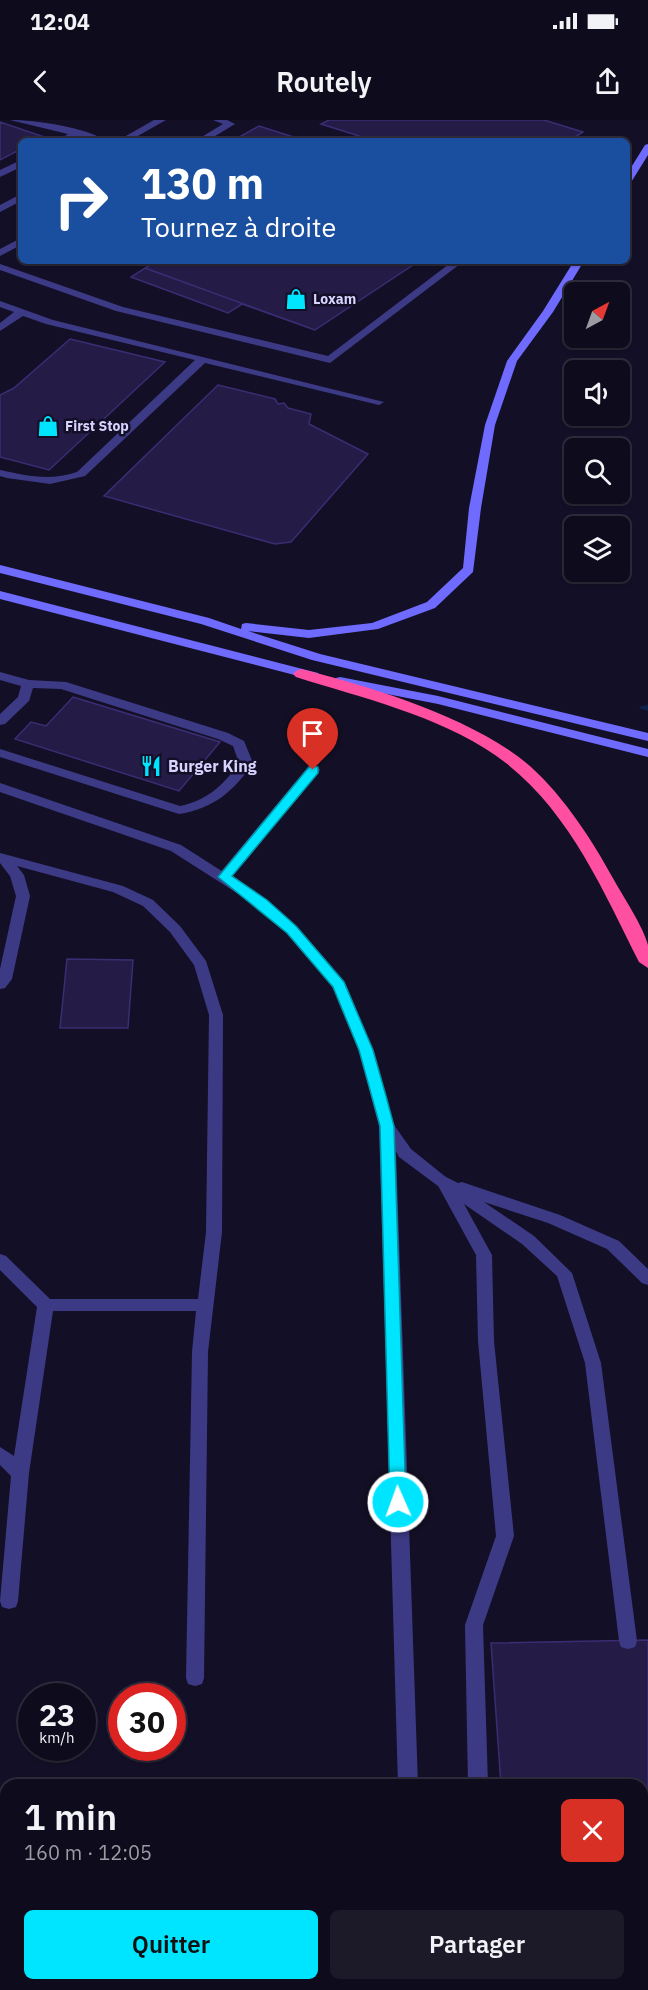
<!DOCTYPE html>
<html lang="fr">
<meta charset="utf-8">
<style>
:root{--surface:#0e0b1c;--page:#1c1929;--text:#f1f3f6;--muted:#9b9ba3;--line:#2e2b3b;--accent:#00e5ff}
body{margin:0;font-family:"IBM Plex Sans",sans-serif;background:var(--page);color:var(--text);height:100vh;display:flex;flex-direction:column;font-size:22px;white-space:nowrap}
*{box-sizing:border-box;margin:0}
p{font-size:20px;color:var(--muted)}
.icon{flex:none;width:33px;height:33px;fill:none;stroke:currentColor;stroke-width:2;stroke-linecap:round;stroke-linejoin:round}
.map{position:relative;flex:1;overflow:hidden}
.side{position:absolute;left:0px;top:1659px;width:648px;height:212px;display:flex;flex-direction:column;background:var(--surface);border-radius:18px 18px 0 0;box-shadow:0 2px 4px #0004,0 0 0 2px var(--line)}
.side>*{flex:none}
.banner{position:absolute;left:18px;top:18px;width:612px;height:126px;border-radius:9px;box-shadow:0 2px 4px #0004,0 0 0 2px var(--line);background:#1a4fa0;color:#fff;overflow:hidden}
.needle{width:39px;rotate:41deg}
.fabs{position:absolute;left:564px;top:162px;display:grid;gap:12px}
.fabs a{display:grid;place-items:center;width:66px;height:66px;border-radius:9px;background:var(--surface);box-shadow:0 2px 4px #0004,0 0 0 2px var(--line);font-size:30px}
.speed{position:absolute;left:18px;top:1563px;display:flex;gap:12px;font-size:30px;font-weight:700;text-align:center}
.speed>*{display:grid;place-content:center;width:78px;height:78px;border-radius:50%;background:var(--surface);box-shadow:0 2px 4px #0004,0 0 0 2px var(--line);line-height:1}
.speed small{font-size:15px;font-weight:400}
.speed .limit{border:9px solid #d22;background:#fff;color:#111}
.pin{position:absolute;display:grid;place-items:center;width:51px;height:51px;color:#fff;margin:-62px -26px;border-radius:50% 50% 50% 0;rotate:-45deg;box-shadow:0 0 6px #0007}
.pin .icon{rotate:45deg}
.me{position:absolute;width:66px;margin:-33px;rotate:358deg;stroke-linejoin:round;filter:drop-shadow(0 0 4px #0008)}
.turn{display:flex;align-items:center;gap:21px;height:126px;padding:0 24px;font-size:27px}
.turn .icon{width:78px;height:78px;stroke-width:2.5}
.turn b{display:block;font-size:42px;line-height:51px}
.round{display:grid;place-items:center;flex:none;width:63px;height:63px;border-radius:9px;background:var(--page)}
.overview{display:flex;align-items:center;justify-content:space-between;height:102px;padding:0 24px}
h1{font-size:36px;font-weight:600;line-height:45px}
.action{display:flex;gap:12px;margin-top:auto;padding:12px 24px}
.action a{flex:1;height:69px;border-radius:9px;background:var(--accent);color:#111;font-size:24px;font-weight:600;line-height:69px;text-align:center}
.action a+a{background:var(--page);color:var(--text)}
.status{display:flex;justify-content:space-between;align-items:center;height:42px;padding:0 30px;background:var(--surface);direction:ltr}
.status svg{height:16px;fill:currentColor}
header{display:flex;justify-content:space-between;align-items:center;height:78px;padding:0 24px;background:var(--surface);font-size:27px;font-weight:600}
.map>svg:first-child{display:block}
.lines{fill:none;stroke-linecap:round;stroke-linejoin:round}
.stream{fill:#0c2248;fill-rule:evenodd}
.building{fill:#241b47;stroke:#3b2d73;stroke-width:1.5}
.lane{fill:#3d3a85;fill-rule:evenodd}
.street{fill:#3d3a85;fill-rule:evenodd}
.secondary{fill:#6f6bff;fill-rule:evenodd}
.highway{fill:#ff4fa3;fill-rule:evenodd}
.route{fill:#00e5ff;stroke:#0095a6;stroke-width:1.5}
.labels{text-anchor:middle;stroke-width:5;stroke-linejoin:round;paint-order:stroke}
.far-poi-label{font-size:14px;font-weight:bold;fill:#d9d4ff;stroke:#130f26;text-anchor:start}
.poi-label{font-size:16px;font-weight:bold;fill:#d9d4ff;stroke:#130f26;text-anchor:start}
</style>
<div class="status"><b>12:04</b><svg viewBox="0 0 49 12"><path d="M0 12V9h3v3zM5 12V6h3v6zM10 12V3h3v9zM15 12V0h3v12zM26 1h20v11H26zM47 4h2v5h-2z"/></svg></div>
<header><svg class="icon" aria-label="back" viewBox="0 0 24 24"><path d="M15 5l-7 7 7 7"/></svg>Routely<svg class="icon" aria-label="share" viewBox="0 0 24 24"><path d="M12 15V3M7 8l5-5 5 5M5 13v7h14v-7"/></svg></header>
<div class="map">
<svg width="648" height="1870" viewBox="0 0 648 1870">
<rect width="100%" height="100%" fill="#130f26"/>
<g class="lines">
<!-- stream -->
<path class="stream" d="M648,585v6l-9,-3 2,-2z"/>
</g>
<!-- building -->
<path class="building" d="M329,0h215l39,12 -14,9h-194l-54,-17z
M0,2l44,15 -8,4h-15v8l-21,11z
M259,6l47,15h-74z
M157,141h262l-104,69 -170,-62z
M145,148l170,62 -73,-26 -14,9 -97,-36z
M70,219l95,23 -116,108 -49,-13v-62l14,-7z
M218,265l57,14 3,5 6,-1 4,5 23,6 -2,10 59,30 -77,88 -16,2 -171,-48z
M73,577l147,45 -41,49 -164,-52 16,-17 15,4z
M67,839l66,1 -5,68h-68z
M648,1520v241h-6v-96h-141l-10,-142z
M0,1858l6,1v5h53l48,6h-107z"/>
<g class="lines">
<!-- lane -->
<path class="lane" d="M10,0c25,0 76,7 96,21h-14l-14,-5 -9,5h-12l11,-7z
M213,0h14l8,4 -28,17h-12l28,-17z
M21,40v7l-21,10v-7z
M21,118v7l-21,11v-7z
M453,141h11l-134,102 -214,-52 -116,-41v-6l123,43 205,49z
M0,181l53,19 331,82 -5,3 -174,-42 -120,113 -35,8 -43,-6 -7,-2v-6c27,6 50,11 77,2l118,-112 -149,-36 -23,-8 -23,15v-8l14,-11 -14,-5z
M0,552l29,8 37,2 162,51 16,8 9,22c-19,28 -40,46 -74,51l-179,-57v-8l180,57c26,-5 44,-21 59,-43l-6,-17 -15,-7 -157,-50 -28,-1 -4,13 -24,23 -5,1v-11l18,-17 3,-11 -21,-6z
M313,646l5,1 2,3 -2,3 -89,107h-10l-2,-3 2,-3 89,-107z
M0,733l123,33 30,14 27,26 26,35 17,54 -1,217 -14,120 -4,326 -2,6 -7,2 -7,-2 -2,-6 6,-326 4,-41h-143l-24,162 -11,128 -2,6 -7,2 -7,-2 -2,-6 11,-125 -11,-11v-18l14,9 23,-149 -37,-37v-16l6,2 44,43h148l8,-67 3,-217 -15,-50 -24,-33 -27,-26 -30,-14 -96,-26 7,9 6,21 -18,83 -7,9 -5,1v-20l16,-73 -6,-20 -10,-13z
M444,1056l14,7 4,-1 98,33 59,26 29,28v16l-6,-2 -35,-34 -59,-26 -64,-21 50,34 38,37 29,90 36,278 -2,6 -7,2 -7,-2 -2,-6 -34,-278 -28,-87 -35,-32 -58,-40 28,51 2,86 20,195 -31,89 5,160h-20l-3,-160 31,-89 -18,-195 -2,-86 -40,-73 2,-4z
M504,1864h23l2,6h-23z"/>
<!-- street -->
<path class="street" d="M154,0h12l-37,21h-12z
M21,74v7l-21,11v-7z
M0,663l181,62 86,55 30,27 47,54 29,69 21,75 17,24 41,33 -2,4h-12l-39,-29 -3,-6 22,634h-20l-19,-659 -20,-76 -26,-63 -46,-54 -30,-27 -86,-55 -171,-59z
M405,1864h20v6h-20z"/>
<!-- secondary -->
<path class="secondary" d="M648,24v11l-18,29 -3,1v-11l18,-29z
M574,141h10l-31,51 -36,49 -22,64 -14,83 -8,64 -38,36 -57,21 -69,9 -61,-7 72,23 328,79v8l-336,-81 -111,-36 -201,-51v-8l209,53 32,11 1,-5 4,-1 63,7 63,-7 55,-21 36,-34 6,-60 16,-83 22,-64 36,-50z
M0,471l318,82 2,3 -6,4 -314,-81z
M340,557l98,19 210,53v8l-210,-53 -102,-20v-6z"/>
<!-- highway -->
<path class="highway" d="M301,549c71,18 174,49 230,98 34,31 61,73 83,113 10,18 29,46 34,65 0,7 0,16 0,23l-9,-6c-37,-74 -73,-158 -144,-207 -58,-40 -133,-57 -199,-78l-3,-3 3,-3z"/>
</g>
<!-- route -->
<path class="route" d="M313,646l5,1v6l-86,103 35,24 29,26 48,56 29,68 13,46 8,30 12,376 -3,4h-11l-2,-4 -10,-376 -21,-76 -26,-63 -46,-54 -69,-56 91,-110z"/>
<!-- icons -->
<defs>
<symbol id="shop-bare" viewBox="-9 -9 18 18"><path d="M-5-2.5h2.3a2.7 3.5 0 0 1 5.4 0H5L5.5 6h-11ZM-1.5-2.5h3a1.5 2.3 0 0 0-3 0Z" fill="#00e5ff" stroke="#130f26" stroke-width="2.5" paint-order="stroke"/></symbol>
<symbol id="restaurant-bare" viewBox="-9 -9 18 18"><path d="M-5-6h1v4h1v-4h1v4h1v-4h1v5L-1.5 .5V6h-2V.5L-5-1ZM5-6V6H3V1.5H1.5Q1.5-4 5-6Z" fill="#00e5ff" stroke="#130f26" stroke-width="2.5" paint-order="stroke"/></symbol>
</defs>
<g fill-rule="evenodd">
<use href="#shop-bare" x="281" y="164" width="30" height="30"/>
<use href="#shop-bare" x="33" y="291" width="30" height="30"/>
<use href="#restaurant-bare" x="136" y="631" width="30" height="30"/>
</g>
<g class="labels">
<!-- far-poi labels -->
<g class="far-poi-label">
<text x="313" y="184">Loxam</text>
<text x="65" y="311">First Stop</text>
</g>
<!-- poi labels -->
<g class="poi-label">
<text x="168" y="652">Burger King</text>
</g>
</g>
</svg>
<div class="fabs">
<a><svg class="needle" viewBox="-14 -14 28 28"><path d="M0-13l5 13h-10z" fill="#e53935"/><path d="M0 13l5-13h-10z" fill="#9b9ba3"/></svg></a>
<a><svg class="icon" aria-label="sound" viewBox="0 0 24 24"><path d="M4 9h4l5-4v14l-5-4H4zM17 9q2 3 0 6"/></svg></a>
<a><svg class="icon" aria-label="search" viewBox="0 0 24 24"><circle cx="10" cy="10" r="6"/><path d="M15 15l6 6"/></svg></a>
<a><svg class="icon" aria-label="layers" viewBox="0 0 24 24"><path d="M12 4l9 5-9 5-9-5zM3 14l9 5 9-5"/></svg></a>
</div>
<div class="speed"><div>23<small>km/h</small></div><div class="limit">30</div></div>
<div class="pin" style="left:313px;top:650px;background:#d93025"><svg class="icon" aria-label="arrive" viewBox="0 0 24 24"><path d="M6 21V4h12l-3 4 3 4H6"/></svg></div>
<svg class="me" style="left:398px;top:1382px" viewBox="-20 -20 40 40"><circle r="17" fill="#00e5ff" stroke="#fff" stroke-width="3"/><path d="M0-11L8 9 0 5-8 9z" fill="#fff"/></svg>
<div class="banner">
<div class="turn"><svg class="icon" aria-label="right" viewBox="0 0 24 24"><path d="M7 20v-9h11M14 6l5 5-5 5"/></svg><div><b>130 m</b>Tournez à droite</div></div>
</div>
<section class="side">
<div class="overview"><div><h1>1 min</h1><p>160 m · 12:05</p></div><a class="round" style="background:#d93025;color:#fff"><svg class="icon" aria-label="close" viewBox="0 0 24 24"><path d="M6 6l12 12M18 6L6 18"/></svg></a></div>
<div class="action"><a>Quitter</a><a>Partager</a></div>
</section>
</div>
